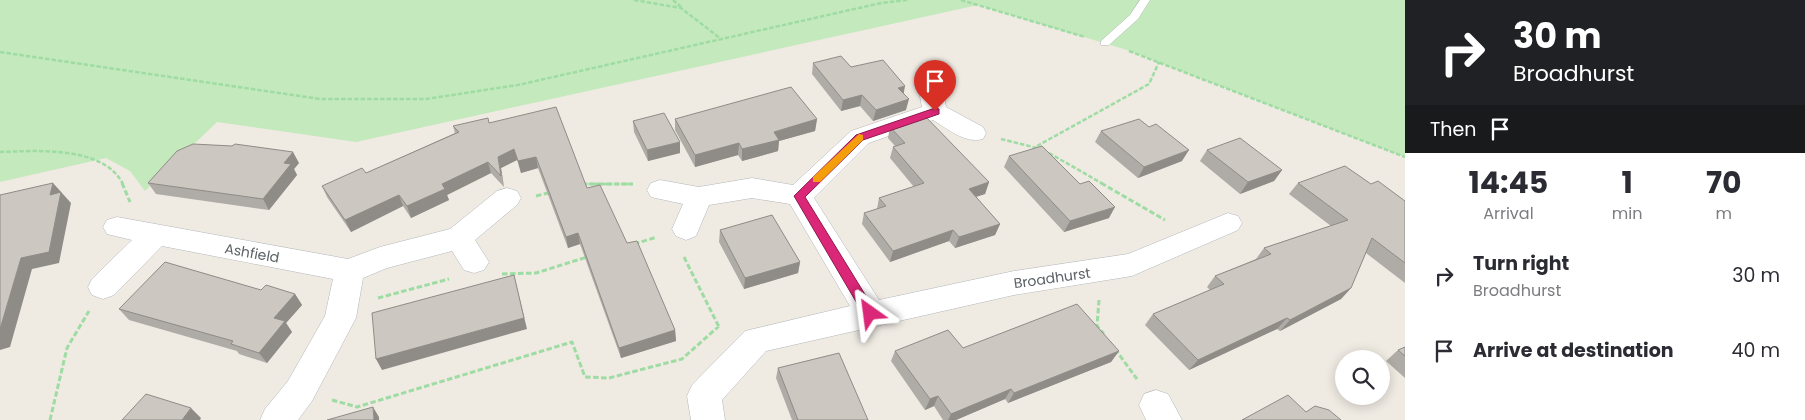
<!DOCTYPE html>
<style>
:root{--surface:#fff;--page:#f7f7f7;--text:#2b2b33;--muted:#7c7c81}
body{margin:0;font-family:Poppins,sans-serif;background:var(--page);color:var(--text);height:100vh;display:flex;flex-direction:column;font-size:19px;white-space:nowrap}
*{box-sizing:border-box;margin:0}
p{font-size:16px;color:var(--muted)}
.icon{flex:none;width:28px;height:28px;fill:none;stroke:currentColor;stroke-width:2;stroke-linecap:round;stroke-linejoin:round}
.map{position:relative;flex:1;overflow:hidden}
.panel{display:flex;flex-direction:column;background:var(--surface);width:400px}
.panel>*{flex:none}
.banner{background:#202124;color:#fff;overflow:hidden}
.fabs{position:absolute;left:1335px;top:350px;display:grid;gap:10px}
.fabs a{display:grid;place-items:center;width:55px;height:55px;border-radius:50%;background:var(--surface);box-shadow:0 2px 12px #0003;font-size:25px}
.pin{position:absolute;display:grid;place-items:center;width:42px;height:42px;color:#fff;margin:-51px -21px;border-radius:50% 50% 50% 0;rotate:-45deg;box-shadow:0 0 5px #0007}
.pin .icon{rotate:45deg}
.me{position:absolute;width:55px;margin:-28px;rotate:329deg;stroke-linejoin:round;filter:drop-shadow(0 0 4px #0008)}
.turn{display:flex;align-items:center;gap:18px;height:105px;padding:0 25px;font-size:22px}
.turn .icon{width:65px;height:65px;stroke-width:2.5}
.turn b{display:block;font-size:35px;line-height:42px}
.then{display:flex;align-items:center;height:48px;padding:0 25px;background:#0003;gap:10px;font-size:19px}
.eta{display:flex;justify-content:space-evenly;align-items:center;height:85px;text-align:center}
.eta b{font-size:30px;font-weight:700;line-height:35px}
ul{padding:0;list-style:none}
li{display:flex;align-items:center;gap:15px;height:75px;padding:0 25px}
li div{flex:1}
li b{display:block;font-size:19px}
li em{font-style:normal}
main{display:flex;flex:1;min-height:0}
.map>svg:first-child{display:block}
.green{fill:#c4e9bc}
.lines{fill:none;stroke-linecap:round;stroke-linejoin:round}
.lane-casing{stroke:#b3b7bb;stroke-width:1}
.street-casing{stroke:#b3b7bb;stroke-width:1}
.path-far1{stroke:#9edca3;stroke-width:2.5;stroke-dasharray:4.5 2;stroke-linecap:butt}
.path{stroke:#9edca3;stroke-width:3;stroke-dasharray:5.5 2.5;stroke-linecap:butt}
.lane{fill:#fff;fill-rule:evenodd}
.street{fill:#fff;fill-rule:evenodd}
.wall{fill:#afaba6}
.shaded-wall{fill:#8f8b87}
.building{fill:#ccc7c1;stroke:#8f8b87}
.route{fill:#db2777;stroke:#8e194d}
.slow{fill:#f59e0b}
.labels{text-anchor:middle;stroke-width:5;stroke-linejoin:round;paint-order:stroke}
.street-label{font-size:14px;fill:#5a6165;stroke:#fff}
</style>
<main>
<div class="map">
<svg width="1405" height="420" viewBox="0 0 1405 420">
<rect width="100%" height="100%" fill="#efeae2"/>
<!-- green -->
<path class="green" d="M0,0h1405v157l-278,-107 -149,-45 -622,137 -139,-20 -72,69 -15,-20 -24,-13 -106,24z"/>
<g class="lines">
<defs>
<path id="lane" d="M1140,0h10l-12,19 -29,26h-8v-4l29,-26z"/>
<path id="street" d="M930,79l8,2 4,5 4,21 37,20 3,6 -3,6c-18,5 -35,-10 -50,-19l-64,23 -55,55 65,102 135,-29 114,-17 100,-41 10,3 4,7 -4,7 -106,46 -118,19 -248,56 -44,49 3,20h-34l-4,-24 5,-11 53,-54 105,-25 -60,-102 -38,-6 -43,7 -13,31 -10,4 -10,-4 -4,-7 11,-25 -32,-7 -4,-7 4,-7 9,-3 39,7 53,-9 41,7 58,-54 71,-24 -4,-21 4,-5z
M507,188l10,3 4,7 -4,7 -42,35 14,22 -5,8 -10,3 -10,-3 -12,-19 -65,17 -24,10 -7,40 -44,83 -14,19h-38l5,-11 23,-28 37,-65 8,-37 -171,-33 -48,49 -11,4 -11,-4 -4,-8 4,-8 40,-39 -25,-6 -4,-7 4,-7 10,-3 231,42 32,-12 70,-18 47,-38z
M1156,390l12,4 14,26h-36l-7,-15 5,-11z"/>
</defs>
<!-- lane casing -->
<use href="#lane" class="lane-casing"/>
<!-- street casing -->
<use href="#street" class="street-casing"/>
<!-- path-far1 -->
<path class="path-far1" d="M634,0l47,8 40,31
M673,0l8,7
M961,0l124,37
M1129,51l276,106
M0,52l320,47h106l92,-14 363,-82 26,-3
M1001,139l40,10
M1037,146l112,-62 10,-22
M0,152c36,-1 103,-7 123,32
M1049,153l54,31
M582,184h51"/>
<!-- path -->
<path class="path" d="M122,183l8,19
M1101,183l64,37
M582,184h51
M536,196l16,-4
M634,244l23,-7
M684,257l35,70
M502,274l34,-1 51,-16
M378,298l71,-19
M1099,300l-2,26 7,8
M1115,349l22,30
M332,400l25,7 215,-65 13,35 24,1 73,-19 37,-33
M50,420l17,-72 22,-37"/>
<!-- lane -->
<use href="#lane" class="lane"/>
<!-- street -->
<use href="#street" class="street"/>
</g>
<!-- wall -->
<path class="wall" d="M813,63l38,4 53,26 2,17 -33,11 -13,-15 -19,5 -29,-37z
M675,119h142l-2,12 -36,10 -1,10 -36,10 -4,-6 -43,12 -20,-37z
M633,121l47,32 -32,8 -14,-29z
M489,123l98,65 40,55 48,87 1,11 -55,17 -41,-114 -12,4 -30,-80 -17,5 -4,-13 -16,8 3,19 -13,-14 -44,22 2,5 -38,18 -8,-12 -52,26 -24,-35 -5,-11 44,-13 89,-40 -2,-7z
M890,127l99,55 -4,12 -9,3 24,27 -5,11 -40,13 -6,-7 -59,21 -28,-38 2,-11 13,-4 2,-11 35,-11 -24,-29 3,-11 2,-1 -7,-8z
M1149,127l33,34 -44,17 -43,-36 6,-11z
M1207,150l75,20 -8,11 -34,13 -40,-33z
M1009,156l100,62 -45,14 -60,-65z
M299,163l-5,6 3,6 -28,35 -113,-16 -8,-11z
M1298,183l73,1 34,17v82l-39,-30 -15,35 -10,11 -61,32 -3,-2 -88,41 -44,-45 8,-11 57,-24 -3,-3 8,-11 41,-17 8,-11 67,-22 -42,-32z
M720,230l80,32 -2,11 -54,16 -25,-47z
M261,290l34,4 7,11 -16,18 6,9 -25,31 -28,-9 -2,-3 -108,-31 -10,-11z
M1405,347v31l-19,-17 12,-11z
M963,348l156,3 -8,11 -103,41 -3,-4 -49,21h-13l-9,-14 -9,4 -34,-49 4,-10z
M778,368l90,52h-76l-16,-42z"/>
<!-- shaded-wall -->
<path class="shaded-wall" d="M905,86l-2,11 -5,-9z
M862,95l-2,11 -19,5 2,-11z
M909,99l-3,11 -33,11 3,-11z
M817,119l-2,12 -36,10 -1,10 -36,10v-12l32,-17z
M680,142v11l-32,8 -1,-11z
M739,143l-1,12 -43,12v-12z
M514,149l3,11 -16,8 3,19 -6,-30z
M1189,150l-7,11 -44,17 6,-11z
M293,152l6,11 -5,6 3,6 -28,35 -6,-11 21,-36z
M536,157l2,11 -17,5 -3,-12z
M488,162l3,11 -44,22 2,5 -38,18 -4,-12 35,-22z
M1282,170l-8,11 -34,13 8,-12z
M989,182l-4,12 -20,6 4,-11z
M53,183l18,20 -12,60 -27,6 -22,78 -10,3v-21l21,-71 29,-63z
M399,195l4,11 -52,26 -6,-12z
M1115,207l-6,11 -45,14 6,-11z
M1000,224l-5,11 -40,13 4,-11z
M953,230l-4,11 -59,21 3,-11z
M578,233l2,11 -12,4 -2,-11z
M800,262l-2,11 -54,16 1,-11z
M514,275l13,54 -145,41 -6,-11z
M1351,288l-10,11 -61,32 10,-11z
M295,294l7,11 -16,18 6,9 -25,31 -8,-10 15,-35z
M1287,318l-10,11 -88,41 9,-10z
M675,330l1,11 -55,17 -2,-10z
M1119,351l-8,11 -103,41 6,-10z
M1011,389l-6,10 -49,21h-8l3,-6z
M938,396l-4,10 -9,4 5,-11z
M373,407l6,10v3h-5z
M191,408l10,10 -1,2h-18z"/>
<!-- building -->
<path class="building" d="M841,56l10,11 32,-7 22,26 -7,2 11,11 -33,11 -14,-15 -19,5 -30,-37z
M791,87l26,32 -43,13 5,8 -37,9 -3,-6 -44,12 -20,-36z
M556,107l31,81 13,-3 27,58 10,-2 38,89 -56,18 -41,-115 -12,4 -30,-80 -18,4 -4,-12 -16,8 3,19 -13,-14 -46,22 3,5 -38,17 -8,-11 -54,25 -23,-34 40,-18 4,5 93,-41 -6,-6 35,-8 1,5z
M664,113l16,29 -33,8 -14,-29z
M924,115l65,67 -20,7 31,35 -41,13 -6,-7 -60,21 -29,-38 22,-7 -7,-8 45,-15 -31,-36 12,-4 -15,-16z
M1139,119l10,8 7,-3 33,26 -45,17 -43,-36z
M1240,138l42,32 -34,12 -41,-32z
M193,144l39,2 3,-2 58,8 -9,11 7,1 -28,35 -115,-16 29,-32z
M1042,146l38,38 9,-3 26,26 -45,14 -61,-65z
M1345,166l26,18 7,-3 27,20v62l-33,-25 -21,50 -61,32 -3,-2 -89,42 -45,-46 71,-30 -9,-8 56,-22 -7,-6 84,-28 -50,-37z
M53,183l-3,12 11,-3 -12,60 -28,6 -21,71v-134z
M772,215l28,47 -55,16 -25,-48z
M165,262l96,28 5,-5 29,9 -21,24 11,3 -26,32 -28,-9 2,-3 -114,-32z
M514,275l10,43 -148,41 -4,-46z
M1077,304l42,47 -105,42 -3,-4 -60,25 -13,-18 -8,3 -35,-48 53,-21 15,18z
M1405,347v9l-7,-6z
M839,353l29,67h-70l-20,-52z
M146,394l45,14 -9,12h-60z
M1288,395l18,17 9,-6 14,4 12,10h-99z
M373,407l1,13h-47z"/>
<!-- route -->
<path class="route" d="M935,108l4,1v5l-76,26 -58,57 69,112 2,4 -6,5 -5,-1 -71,-121 62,-61z"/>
<!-- slow -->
<path class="slow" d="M859,134l4,1v5l-43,42h-7v-5z"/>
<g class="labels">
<!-- street labels -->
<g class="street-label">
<text transform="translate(252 253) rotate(10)" y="5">Ashfield</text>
<text transform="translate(1052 278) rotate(-8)" y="5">Broadhurst</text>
</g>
</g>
</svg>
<div class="fabs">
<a><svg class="icon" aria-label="search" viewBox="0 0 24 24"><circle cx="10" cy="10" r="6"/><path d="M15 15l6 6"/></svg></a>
</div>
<div class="pin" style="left:935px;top:111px;background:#d93025"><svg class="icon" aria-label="arrive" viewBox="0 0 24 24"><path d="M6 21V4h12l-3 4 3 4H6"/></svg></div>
<svg class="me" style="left:870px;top:313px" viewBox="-20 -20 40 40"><path d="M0-17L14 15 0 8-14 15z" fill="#db2777" stroke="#fff" stroke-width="4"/></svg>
</div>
<section class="panel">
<div class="banner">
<div class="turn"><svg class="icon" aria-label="right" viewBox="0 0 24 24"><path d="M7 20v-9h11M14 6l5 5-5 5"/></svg><div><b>30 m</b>Broadhurst</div></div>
<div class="then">Then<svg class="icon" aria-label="arrive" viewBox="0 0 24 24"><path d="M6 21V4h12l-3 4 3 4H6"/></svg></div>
</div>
<div class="eta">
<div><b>14:45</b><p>Arrival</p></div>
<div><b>1</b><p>min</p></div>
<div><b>70</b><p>m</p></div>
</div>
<ul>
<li><svg class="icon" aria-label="right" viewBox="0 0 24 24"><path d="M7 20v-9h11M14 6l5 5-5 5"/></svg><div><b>Turn right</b><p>Broadhurst</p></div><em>30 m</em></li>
<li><svg class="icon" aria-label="arrive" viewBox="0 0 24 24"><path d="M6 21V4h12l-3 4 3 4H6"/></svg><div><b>Arrive at destination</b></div><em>40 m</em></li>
</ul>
</section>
</main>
